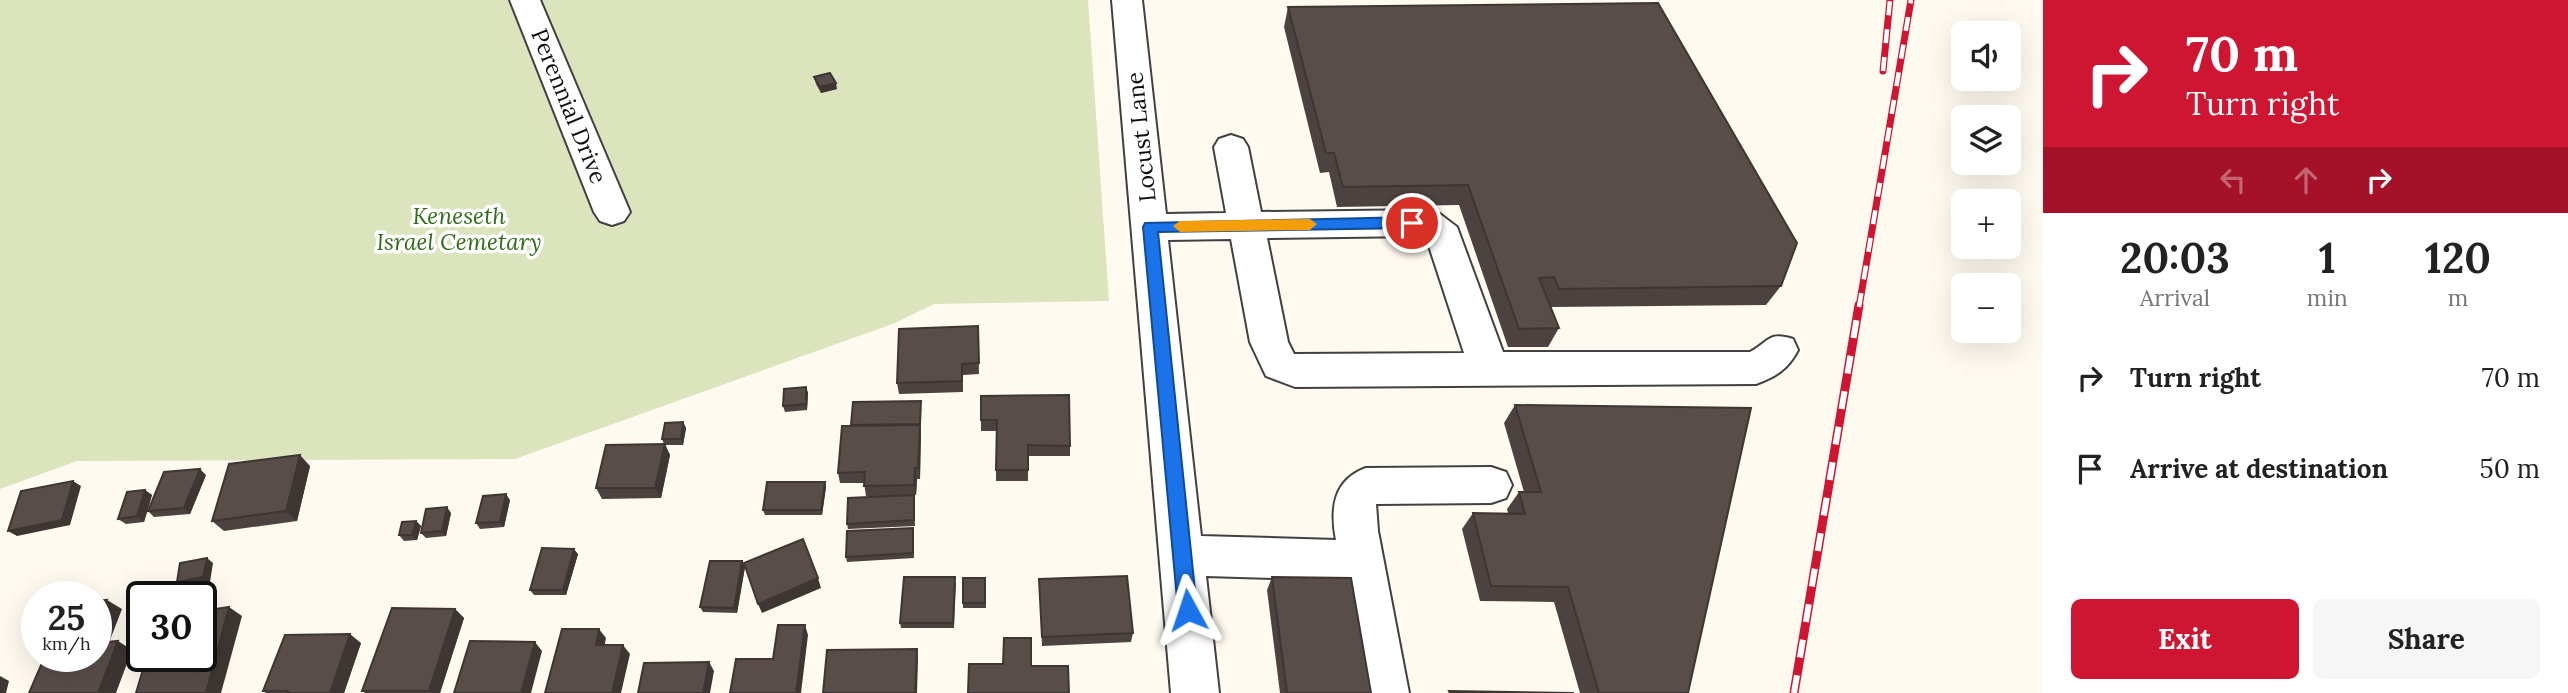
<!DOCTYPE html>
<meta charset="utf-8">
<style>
:root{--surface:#fff;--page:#f6f6f6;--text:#222;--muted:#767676;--accent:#ce1632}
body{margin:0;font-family:Lora,serif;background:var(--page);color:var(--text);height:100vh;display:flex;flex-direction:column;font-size:26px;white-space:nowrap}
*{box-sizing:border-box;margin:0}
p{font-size:23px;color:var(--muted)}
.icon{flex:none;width:38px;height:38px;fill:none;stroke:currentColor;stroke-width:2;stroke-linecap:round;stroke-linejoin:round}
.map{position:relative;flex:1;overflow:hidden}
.sheet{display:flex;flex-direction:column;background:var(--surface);width:525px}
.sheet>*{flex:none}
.guide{background:#ce1632;color:#fff;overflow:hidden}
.controls{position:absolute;left:1951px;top:21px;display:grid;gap:14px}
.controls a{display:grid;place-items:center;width:70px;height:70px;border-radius:10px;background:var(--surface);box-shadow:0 7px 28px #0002;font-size:35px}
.speed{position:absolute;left:21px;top:581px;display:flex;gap:14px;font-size:35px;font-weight:700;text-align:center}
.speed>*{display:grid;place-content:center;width:91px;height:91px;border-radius:50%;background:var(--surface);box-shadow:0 7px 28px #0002;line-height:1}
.speed small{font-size:18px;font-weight:400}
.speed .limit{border:4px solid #111;border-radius:10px;background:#fff;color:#111}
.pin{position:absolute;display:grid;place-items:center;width:60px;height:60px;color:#fff;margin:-30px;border:4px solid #fff;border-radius:50%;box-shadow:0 2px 7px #0007}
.me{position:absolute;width:77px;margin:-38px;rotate:355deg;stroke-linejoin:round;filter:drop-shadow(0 0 5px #0008)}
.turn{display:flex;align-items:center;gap:24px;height:147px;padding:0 28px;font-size:32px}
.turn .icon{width:91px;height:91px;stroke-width:2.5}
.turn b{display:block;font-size:49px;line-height:60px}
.lanes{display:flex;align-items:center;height:66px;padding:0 28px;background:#0003;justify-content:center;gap:35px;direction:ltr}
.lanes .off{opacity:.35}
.eta{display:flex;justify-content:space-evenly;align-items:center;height:119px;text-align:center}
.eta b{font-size:42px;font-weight:700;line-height:49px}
.button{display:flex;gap:14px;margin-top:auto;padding:14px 28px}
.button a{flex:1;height:80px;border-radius:10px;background:var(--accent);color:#fff;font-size:28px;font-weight:700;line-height:80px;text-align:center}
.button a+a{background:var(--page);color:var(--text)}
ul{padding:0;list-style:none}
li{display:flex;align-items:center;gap:21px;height:91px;padding:0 28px}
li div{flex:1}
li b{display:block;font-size:26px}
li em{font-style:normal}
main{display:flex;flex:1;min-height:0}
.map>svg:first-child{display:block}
.cemetery{fill:#dbe4bd}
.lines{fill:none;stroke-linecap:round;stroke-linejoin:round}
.minor-casing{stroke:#414141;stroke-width:4}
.minor{fill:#fff;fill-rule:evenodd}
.rail-far1-casing{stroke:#ce1632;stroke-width:7}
.rail-casing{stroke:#ce1632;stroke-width:9}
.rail-far1{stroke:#fff;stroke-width:4.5;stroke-dasharray:14;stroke-linecap:butt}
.rail{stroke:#fff;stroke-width:6;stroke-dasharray:18;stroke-linecap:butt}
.wall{fill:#4c423f}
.shaded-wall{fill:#3e3633}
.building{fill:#584d49;stroke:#3e3633;stroke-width:2}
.route{fill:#1a73e8;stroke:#114b97;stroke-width:2}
.slow{fill:#f59e0b}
.labels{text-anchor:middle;stroke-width:7;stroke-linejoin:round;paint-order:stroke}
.street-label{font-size:23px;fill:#0e0e0e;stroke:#fff}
.park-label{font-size:23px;font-style:italic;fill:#316d17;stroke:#fff}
</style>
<main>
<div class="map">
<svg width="2043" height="693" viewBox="0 0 2043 693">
<rect width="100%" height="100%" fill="#fffaef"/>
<!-- cemetery -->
<path class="cemetery" d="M0,0h1088l21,301 -175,3 -39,19 -380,136 -438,2 -77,28z"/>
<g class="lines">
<defs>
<path id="minor" d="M510,0h30l90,212 -6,9 -12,4 -12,-4 -6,-9z
M1112,0h30l24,214 60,-1 -12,-66 5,-8 12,-4 12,4 5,8 13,65 166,-2 13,4 17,13 46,125h247c19,-10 18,-21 43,-13l5,11c-10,19 -22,27 -42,34l-461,3 -29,-11 -16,-34 -19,-103 -63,1 33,296 135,4c-6,-31 -3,-60 30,-72l125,-1 15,5 6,13 -6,13 -15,5 -115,1 2,27 31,162h-48l-17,-113 -138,-4 13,117h-48zM1419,236l9,7 36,110 -170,1 -6,-12 -21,-104z"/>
</defs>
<!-- minor casing -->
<use href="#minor" class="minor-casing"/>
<!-- minor -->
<use href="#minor" class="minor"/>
<defs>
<path id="rail-far1" d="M1883,71l7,-71
M1859,307l52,-307"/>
<path id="rail" d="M1794,693l65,-388"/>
</defs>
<!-- rail-far1 casing -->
<use href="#rail-far1" class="rail-far1-casing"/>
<!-- rail casing -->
<use href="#rail" class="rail-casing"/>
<!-- rail-far1 -->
<use href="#rail-far1" class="rail-far1"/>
<!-- rail -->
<use href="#rail" class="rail"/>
</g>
<!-- wall -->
<path class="wall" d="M1288,7l493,279 -15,19 -215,2 8,21 -11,19h-40l-49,-142 -122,2 -8,-35 -9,1 -36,-146z
M814,77l23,12 -16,4 -5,-9z
M978,326l1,48 -16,1v17l-64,2 -2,-11z
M806,387l2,6 -1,17 -22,2 -2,-6z
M981,396l89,50v10h-42v25h-32v-50h-15z
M921,401l-1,78h-3l-1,16h-2l1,31 -67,3 -1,-5 51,-28h-32l-2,-13h-24l-2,-10 13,-47 2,-24z
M1515,405l173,288h-108l-26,-91 -74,-1 -18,-72 11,-16h35l-1,-4 12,-17h5l-20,-69z
M683,422l3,6 -3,17h-18l5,10 -9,43 -59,1 -6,-11 68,-44 -2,-5z
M310,466l-13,55 -73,10 -12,-10z
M206,475l-16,39 -36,3 -6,-6z
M825,482l1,5 -4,28h-57l-2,-5z
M145,490l7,5 -8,27 -18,2 -8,-5z
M510,500l-6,27 -24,2 -4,-6z
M451,513l-5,23 -20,2 -5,-5z
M416,521l5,5 -4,14 -13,1 -5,-6z
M913,528l1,30 -67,4 -1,-5z
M578,554l-12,41h-32l-4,-5z
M742,561l3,6 -8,46 -34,-1 -3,-5z
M1272,577l99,116h-91l-13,-103z
M985,578l1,30h-23v-5z
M1039,579l94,54 -2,9 -89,4z
M956,582l-2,46h-53l-1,-5z
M455,609l9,9 -24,75h-75l-3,-2z
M361,643l-17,50h-78l-3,-2z"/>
<!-- shaded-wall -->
<path class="shaded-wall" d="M836,83l1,6 -16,4 -1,-6z
M806,387l2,6 -1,17 -1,-6z
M683,422l3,6 -3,17 -2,-6z
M920,425l1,11 -1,43 -2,-11z
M665,444l5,11 -9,43 -6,-10z
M300,455l10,11 -13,55 -11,-10z
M915,468l2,11 -1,16 -2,-10z
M200,469l6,6 -16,39 -6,-6z
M73,481l8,5 -11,39 -53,11 -9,-5z
M825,482l1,5 -4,28 -1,-5z
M145,490l7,5 -8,27 -7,-6z
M506,494l4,6 -6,27 -4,-5z
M447,507l4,6 -5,23 -4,-5z
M416,521l5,5 -4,14 -5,-5z
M574,549l4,5 -12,41 -3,-5z
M207,558l6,5 -3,19 -26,5 -7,-5z
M742,561l3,6 -8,46 -3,-5z
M818,578l3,10 -59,25 -4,-9z
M107,600l15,9 -17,44 -9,-6v-18z
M229,607l13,9 -21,77h-15z
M455,609l9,9 -24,75h-9l-2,-2z
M805,625l3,10 -7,58h-5z
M599,629l7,9 -3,16 -7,-9z
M350,634l11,9 -17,50h-14z
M118,641l14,9 -16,43h-18z
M535,642l7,9 -11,42h-10z
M623,645l7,9 -9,39h-9z
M917,649l1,9 -1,35h-2z
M709,662l5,9 -4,22h-7z
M0,676l9,5 -3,12h-6z"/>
<!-- building -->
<path class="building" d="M1658,3l139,240 -16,43 -222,3 -5,-12 -15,1 20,50 -40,1 -51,-144 -125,2 -9,-34h-8l-38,-146z
M830,73l6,10 -16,4 -6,-10z
M978,326l1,37 -17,1v17l-65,2 2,-54z
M806,387v17l-23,2 1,-17z
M1069,395l1,51 -42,-1v25h-32l1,-50h-16v-24z
M921,401l-1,23 -69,1 2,-23z
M1515,405l236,3 -63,285h-89l-31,-106 -77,-1 -18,-73 52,1 -6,-22h22z
M683,422l-2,17h-19l3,-16z
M920,425l-2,43h-3l-1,17 -50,1 1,-14 -27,1 4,-47z
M665,444l-10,44h-59l10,-43z
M300,455l-14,56 -74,10 17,-57z
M200,469l-16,39 -36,3 16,-39z
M73,481l-11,39 -54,11 13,-40z
M767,482h58l-4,28h-58z
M145,490l-8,26 -19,3 9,-27z
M506,494l-6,28 -24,1 7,-27z
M914,495v25l-67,4 1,-26z
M447,507l-5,24 -21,2 5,-24z
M416,521l-4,14h-13l3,-13z
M913,528v25l-67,4 1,-26z
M803,539l15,39 -60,26 -14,-41z
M542,548l32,1 -11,41h-33z
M207,558l-4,19 -26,5 3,-19z
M710,561h32l-8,47 -34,-1z
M1127,576l6,57 -91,4 -3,-58z
M904,577h51l-2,46h-53z
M1272,577l79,1 20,115h-84z
M963,578h22v25h-22z
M107,600l-11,29v-28z
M229,607l-23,86h-70l11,-37h54v-45z
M392,608l63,1 -26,82h-67z
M778,625h27l-9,68h-66l6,-34h37z
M562,629h37l-3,16h27l-11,48h-67z
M350,634l-20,59h-43l1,-2h-25l22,-56z
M1004,638h27v28h37l1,27h-101l1,-29h34z
M118,641l-20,52h-69l16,-37h51v-13z
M470,641l65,1 -14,51h-67z
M917,649l-2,44h-92l4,-43z
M709,662l-6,31h-65l6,-30z
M1449,691l125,2h-124z"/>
<!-- route -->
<path class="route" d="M1412,217l8,6 -8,5 -254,4 39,378 -3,7 -6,2 -7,-2 -3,-7 -35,-383 2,-4z"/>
<!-- slow -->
<path class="slow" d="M1310,219l7,5 -7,6 -130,2 -7,-6 7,-5z"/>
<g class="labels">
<!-- street labels -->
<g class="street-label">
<text transform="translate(569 106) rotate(68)" y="8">Perennial Drive</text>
<text transform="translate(1141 137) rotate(-96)" y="8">Locust Lane</text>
</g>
<!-- park labels -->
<g class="park-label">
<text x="459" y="224">Keneseth<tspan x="459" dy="26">Israel Cemetary</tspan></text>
</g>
</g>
</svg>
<div class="controls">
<a><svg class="icon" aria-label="sound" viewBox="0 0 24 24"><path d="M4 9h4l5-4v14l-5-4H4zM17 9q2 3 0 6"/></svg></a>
<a><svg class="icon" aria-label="layers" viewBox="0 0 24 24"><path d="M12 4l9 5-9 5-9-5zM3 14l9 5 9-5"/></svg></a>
<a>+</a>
<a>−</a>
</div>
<div class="speed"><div>25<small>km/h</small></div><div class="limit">30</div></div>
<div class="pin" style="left:1412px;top:223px;background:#d93025"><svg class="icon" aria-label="arrive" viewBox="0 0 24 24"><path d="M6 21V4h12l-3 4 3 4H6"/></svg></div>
<svg class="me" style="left:1188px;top:610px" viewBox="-20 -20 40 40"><path d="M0-17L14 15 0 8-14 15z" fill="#1a73e8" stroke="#fff" stroke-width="4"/></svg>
</div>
<section class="sheet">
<div class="guide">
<div class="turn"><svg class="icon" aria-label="right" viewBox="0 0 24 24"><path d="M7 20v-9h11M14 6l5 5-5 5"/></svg><div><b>70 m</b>Turn right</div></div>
<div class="lanes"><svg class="icon off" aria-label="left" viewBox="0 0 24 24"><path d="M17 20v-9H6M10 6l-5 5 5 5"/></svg><svg class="icon off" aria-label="ahead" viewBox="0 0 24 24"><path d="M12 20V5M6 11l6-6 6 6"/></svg><svg class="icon" aria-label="right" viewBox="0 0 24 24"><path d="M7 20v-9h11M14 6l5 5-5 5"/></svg></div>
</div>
<div class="eta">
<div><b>20:03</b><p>Arrival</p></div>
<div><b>1</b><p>min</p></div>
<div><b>120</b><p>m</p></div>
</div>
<ul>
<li><svg class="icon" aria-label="right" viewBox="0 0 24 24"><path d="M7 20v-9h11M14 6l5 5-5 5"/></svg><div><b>Turn right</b></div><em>70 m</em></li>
<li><svg class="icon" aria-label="arrive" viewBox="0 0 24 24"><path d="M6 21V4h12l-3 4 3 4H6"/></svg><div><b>Arrive at destination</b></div><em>50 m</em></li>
</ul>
<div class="button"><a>Exit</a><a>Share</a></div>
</section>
</main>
